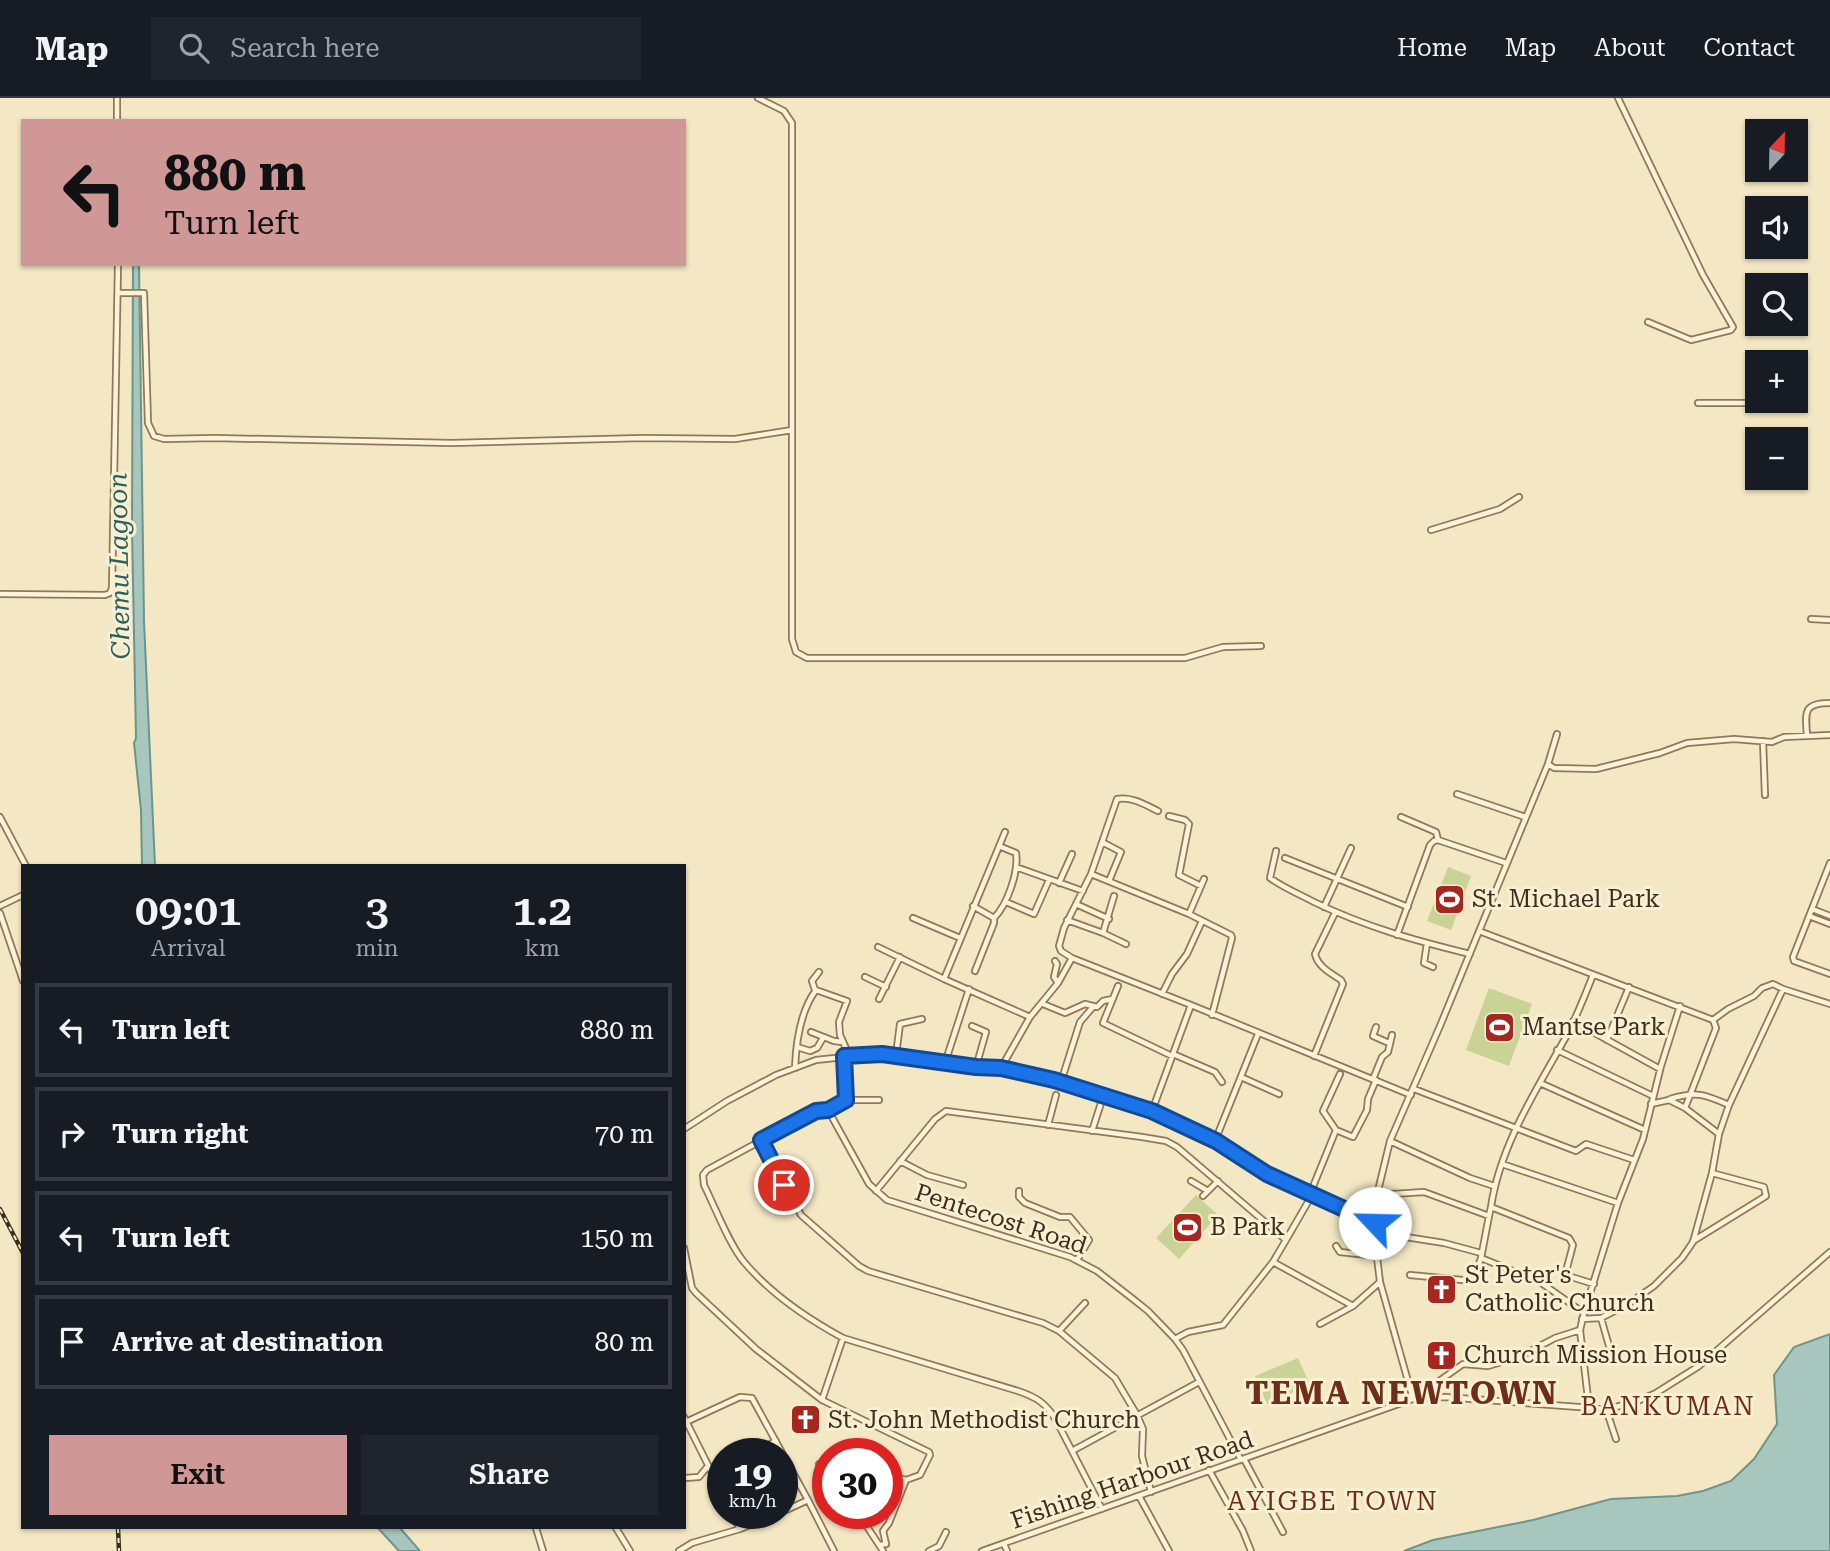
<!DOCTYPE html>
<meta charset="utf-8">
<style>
:root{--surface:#171b24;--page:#20242c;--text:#f1f3f6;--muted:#9ea1a6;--line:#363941;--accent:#cf9796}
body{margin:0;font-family:"Roboto Serif",serif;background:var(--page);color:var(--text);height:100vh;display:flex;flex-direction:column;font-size:26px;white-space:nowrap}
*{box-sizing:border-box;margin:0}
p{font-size:23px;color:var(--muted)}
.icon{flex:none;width:38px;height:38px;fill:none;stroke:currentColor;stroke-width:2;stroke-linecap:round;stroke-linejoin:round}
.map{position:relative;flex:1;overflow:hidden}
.side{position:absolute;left:21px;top:766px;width:665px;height:665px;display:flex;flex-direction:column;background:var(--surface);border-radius:0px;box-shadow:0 2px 5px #0004}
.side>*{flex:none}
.top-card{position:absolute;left:21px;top:21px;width:665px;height:147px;border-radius:0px;box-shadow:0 2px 5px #0004;background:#cf9796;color:#111;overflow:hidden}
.needle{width:46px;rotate:22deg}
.controls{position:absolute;left:1745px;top:21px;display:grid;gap:14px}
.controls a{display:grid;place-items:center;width:63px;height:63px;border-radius:0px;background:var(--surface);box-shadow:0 2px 5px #0004;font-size:35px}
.speed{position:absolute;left:707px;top:1340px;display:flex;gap:14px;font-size:35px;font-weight:700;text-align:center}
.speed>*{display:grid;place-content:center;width:91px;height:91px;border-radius:50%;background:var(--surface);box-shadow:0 2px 5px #0004;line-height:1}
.speed small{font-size:18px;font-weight:400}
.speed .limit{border:10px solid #d22;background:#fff;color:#111}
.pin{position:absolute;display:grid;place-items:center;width:60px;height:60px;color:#fff;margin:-30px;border:4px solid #fff;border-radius:50%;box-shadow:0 2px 7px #0007}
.me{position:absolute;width:77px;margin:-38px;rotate:294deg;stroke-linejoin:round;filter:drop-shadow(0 0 5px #0008)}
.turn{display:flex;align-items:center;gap:24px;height:147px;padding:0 28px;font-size:32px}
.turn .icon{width:91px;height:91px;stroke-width:2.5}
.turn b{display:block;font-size:49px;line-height:60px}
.eta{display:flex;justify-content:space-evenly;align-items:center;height:119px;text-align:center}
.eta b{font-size:42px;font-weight:600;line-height:49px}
.button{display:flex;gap:14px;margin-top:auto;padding:14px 28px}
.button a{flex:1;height:80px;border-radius:0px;background:var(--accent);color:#111;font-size:28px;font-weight:600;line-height:80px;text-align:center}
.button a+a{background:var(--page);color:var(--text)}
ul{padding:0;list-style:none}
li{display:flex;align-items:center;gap:21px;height:94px;margin:0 14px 10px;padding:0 14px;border:4px solid var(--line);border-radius:0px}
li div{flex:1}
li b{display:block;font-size:26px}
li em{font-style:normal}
header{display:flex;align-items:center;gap:42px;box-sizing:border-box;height:98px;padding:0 35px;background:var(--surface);border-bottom:2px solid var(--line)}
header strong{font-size:33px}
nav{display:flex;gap:38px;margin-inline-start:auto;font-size:24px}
.search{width:490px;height:63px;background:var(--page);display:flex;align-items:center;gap:18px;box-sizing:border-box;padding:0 24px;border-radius:0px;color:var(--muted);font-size:26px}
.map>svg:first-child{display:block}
.green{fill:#c9d396}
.water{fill:#a6c6be;stroke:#6b958d;stroke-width:2}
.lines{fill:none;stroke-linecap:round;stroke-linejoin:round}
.minor-casing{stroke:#907858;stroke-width:8}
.minor{stroke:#fcf3d8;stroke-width:4.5}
.rail-casing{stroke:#3e2f1d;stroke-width:4.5}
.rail{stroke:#f9f0d4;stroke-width:2;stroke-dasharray:5;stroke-linecap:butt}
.route-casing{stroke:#114b97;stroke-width:18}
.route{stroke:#1a73e8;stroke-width:12}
.labels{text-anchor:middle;stroke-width:6;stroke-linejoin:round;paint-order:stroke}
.poi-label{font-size:24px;fill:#3e2f1d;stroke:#f9f0d4;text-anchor:start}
.street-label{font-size:24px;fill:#3e2f1d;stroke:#f9f0d4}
.water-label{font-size:26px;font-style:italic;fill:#2b605f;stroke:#f9f0d4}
.neighbourhood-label{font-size:26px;letter-spacing:2px;fill:#702e18;stroke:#f9f0d4}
.district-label{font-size:32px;font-weight:bold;letter-spacing:2px;fill:#702e18;stroke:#f9f0d4}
</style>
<header>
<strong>Map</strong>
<div class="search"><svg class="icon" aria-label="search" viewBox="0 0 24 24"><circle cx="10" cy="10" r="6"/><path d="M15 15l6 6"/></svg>Search here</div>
<nav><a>Home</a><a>Map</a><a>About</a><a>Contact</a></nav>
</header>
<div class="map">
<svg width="1830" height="1453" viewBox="0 0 1830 1453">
<rect width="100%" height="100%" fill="#f3e7c4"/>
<!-- green -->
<path class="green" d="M1448,769l23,9 -20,54 -24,-9z
M1489,890l43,16 -23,62 -43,-16z
M1196,1097l22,20 -39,44 -23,-21z
M1298,1260l12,27 -43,19 -12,-28z"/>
<!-- water -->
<path class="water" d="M133,166h6l5,357 11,245h-13l-1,-56 -7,-67 2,-5 -4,-208z
M1830,1236v217h-426l29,-11 100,-20 78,-21 66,-3 26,-5 28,-10 23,-22 23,-35 -3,-49 20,-28z
M378,1430h22l20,23h-21z"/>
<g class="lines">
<defs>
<path id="minor" d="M117,0v23
M758,0l26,13 8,12v516l4,13 11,6h378l38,-11 38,-1
M1618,0l85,177 30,52 -2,3 -40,10 -43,-18
M118,195h26l4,130 6,13 10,3 50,-1 238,5 191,-5 92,1 57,-9
M1698,305h49
M1431,432l69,-21 19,-12
M0,496l105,1 5,-2 2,-5 6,-324
M1811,521l19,1
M1807,637c-2,-24 -3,-32 23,-32
M1763,643l2,54
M1548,666l6,4 42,1 64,-16 27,-10 47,-4 38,3 12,-5 46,-2
M1457,696l68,23
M1158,713c-12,-6 -27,-15 -41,-12l-26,75 -27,54 -5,18 2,5 11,7 119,47
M1169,718l16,4 4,4 -10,51 22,11
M0,719l26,49
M1401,719l35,15 2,8
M1102,744l19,10 -12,29
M1276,753l-6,27c14,10 29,16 44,24 52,25 99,38 156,52
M1285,760l123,49
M1830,765l-37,94 1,4 36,13
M1016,769l67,24
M1091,776l98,40 42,21 1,3 -20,77
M1059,785l13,-29
M1006,804l28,12 15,-34
M1076,806l33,15
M0,808l23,-11
M973,808l21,12v5l-19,48
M1324,809l27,-59
M1812,811l18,7
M0,815l23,68
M1189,816l15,-35
M1809,818l21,8
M913,820l47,20
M994,820c13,-13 25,-46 22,-65l-17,-7
M1067,822l36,13 11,-37
M1479,833l234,89 3,8 -31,80
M1103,835l23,11
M1397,837l33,-90 4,-4 4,-1 68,23
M1427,845l-3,20 9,4
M878,849l66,32
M1055,863l2,3 -3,13 4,6
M865,879l21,10
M1118,888l-15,37 69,33
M815,892l-3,-9 7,-9
M1162,896l10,-20 15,-20 15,-33
M879,901l21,-42
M1043,906l22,9 20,-9 12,3 6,-6 9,-2
M1030,919l28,-34 14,-25
M1713,922l15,-11 26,-13 8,-8 11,-4 10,5
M1573,923l87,48
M972,928l14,6 -10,35
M1376,929l-3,9 16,7
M811,934l23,9 8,1
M1607,942l22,-53
M797,949l13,4 7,-3 6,-10
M1557,952l96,46
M1173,956l42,18 7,10
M896,957l4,-31 22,-5
M844,958l2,44
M1314,958l29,-72 -2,-4c-10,-7 -23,-13 -26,-26l20,-41
M945,965l24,-74
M795,970c1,-25 6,-58 21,-78l31,11 -8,21 1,13 9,20
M1001,970l29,-51 -86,-38 61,-147
M1241,979l38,17
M1373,981l9,-22 6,-5 4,-17
M1061,984l19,-60 13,-15
M1540,985l105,47
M1414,991l162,62 10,-7 48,16
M1670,1001c26,-8 34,-5 59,6
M879,1002h-33l-18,10 -12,1 -109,59 -4,5 1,10c11,22 25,59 40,77 26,31 64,57 99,76l175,53c18,6 28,12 38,29l46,89
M828,1012l41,74 18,16 183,57 27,14 36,28 15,12 27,28 8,11 58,110
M1152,1013l39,-106 220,90
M1048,1027l8,-30
M684,1031l43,-28 49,-26 40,-15 66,-7 94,14 35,3 43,10 98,31 63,30 52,33 45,21 -26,45
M1336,1032l-13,-19 17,-37
M1092,1033l11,-34
M1719,1036l10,-29 54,-116 47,15
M761,1042l40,75 58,51 9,5 175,52 16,8 56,47 22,37 6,14 -1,27 9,36
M1215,1043l43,-107
M1390,1043l80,37 24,8
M900,1063l27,14 36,10
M1502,1066l116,39
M1191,1083l17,10
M876,1093l59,-72 11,-8 196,26 24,4 11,6 109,93 -13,22 -50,63 -35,7 -13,7
M1019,1093v6l6,6 35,14h10l19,23 -12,20
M1310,1096l26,-64 17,7 14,-27 1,-11 8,-19
M1312,1097l63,28
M1377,1097l47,-3 65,24 2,-9 78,31 4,7 -8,30 29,9
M1203,1098l15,-15
M1491,1109c9,-62 46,-118 76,-172 10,-19 18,-40 26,-60
M1374,1134l70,11 37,10
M1693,1143l73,-45 -2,-9 -52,-14
M1336,1148l4,6 37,4
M684,1150l8,40 4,5 60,56 66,51
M1481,1160l59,24 44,31 -4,17 9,77
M1273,1164l80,44
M1410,1177l63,6 8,-23 8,-42
M1584,1215l34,-110 25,-64 18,-73 19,-60
M1601,1220l8,28
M1582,1221l19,-1 27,-14 26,-18 28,-28 11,-16 19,-69 7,-39 -34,-26 -16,-8 -18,4
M1320,1226l33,-18 27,-24
M1059,1233l26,-28
M843,1240l-21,62 107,52 1,3 -10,20 -14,5 -17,43 -6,8 3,13 -6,1
M1413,1301l-33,-117 -6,-50 3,-37 13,-54 50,-115 108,-262 9,-30
M1414,1301l49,-35 25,2 31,-9 36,-19 25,-8
M1606,1311l10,30
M684,1319l39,78
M686,1324l54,-25 12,1 56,102
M1072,1353l127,-69
M750,1356l26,-13
M1244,1361l39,73
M819,1366l9,3
M1209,1372l34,61 8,20
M887,1376l19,6
M713,1379l10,-8
M684,1380l15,-1 9,-11
M1139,1398l30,55
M782,1414l26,-12 26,51
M862,1416l2,8 19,29
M536,1430l7,23
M616,1430l14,23
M740,1431l37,-15
M1004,1446l3,7
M679,1453l13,-8 48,-14 -8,-15
M929,1453l10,-5 7,-14
M982,1453l431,-152 32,-2 161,12 27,-6 23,-10 43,-27 131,-114"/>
</defs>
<!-- minor casing -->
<use href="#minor" class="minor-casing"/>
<!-- minor -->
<use href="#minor" class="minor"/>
<defs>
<path id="rail" d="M0,1111l23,44
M118,1430l1,23"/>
</defs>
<!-- rail casing -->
<use href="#rail" class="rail-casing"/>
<!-- rail -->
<use href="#rail" class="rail"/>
</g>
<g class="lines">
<defs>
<path id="route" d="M784,1087l-23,-45 55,-29 12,-1 18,-10 -2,-44 38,-2 94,13 25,1 53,12 98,31 64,30 51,33 108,49"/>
</defs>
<!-- route casing -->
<use href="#route" class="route-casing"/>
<!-- route -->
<use href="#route" class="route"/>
</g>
<!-- icons -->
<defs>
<symbol id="stadium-square" viewBox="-11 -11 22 22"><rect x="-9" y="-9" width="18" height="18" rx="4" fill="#a62620" stroke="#f9f0d4"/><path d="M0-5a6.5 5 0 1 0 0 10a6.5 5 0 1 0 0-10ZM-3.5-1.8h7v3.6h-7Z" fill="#fff"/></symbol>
<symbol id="church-square" viewBox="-11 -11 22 22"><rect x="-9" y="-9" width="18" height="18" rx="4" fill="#a62620" stroke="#f9f0d4"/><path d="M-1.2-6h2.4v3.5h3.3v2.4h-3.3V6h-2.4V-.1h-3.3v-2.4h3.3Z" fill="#fff"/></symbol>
</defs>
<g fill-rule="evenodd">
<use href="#stadium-square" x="1432" y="784" width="35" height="35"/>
<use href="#stadium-square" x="1482" y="912" width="35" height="35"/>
<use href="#stadium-square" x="1170" y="1112" width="35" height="35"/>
<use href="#church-square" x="1424" y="1174" width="35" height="35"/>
<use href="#church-square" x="1424" y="1240" width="35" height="35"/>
<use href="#church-square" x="788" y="1304" width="35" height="35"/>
</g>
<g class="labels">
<!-- poi labels -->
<g class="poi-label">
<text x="1472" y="809">St. Michael Park</text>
<text x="1522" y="937">Mantse Park</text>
<text x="1210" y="1137">B Park</text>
<text x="1465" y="1185">St Peter's<tspan x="1465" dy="28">Catholic Church</tspan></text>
<text x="1464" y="1265">Church Mission House</text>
<text x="828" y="1330">St. John Methodist Church</text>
</g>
<!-- street labels -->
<g class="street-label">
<text transform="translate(1001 1121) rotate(18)" y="8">Pentecost Road</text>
<text transform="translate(1132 1382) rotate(-19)" y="8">Fishing Harbour Road</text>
</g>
<!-- water labels -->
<g class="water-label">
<text transform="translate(119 468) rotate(-91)" y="9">Chemu Lagoon</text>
</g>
<!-- neighbourhood labels -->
<g class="neighbourhood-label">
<text x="1668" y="1317">BANKUMAN</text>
<text x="1333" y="1412">AYIGBE TOWN</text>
</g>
<!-- district labels -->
<g class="district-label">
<text x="1402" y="1306">TEMA NEWTOWN</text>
</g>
</g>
</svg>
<div class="controls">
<a><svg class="needle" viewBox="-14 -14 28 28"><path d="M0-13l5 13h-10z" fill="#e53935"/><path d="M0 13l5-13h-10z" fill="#9ea1a6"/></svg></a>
<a><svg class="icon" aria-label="sound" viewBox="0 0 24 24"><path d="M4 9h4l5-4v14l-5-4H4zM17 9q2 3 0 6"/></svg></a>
<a><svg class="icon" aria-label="search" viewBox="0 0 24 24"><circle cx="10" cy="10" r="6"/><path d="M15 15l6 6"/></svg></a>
<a>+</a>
<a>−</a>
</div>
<div class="speed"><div>19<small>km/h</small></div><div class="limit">30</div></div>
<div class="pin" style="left:784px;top:1087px;background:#d93025"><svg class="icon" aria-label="arrive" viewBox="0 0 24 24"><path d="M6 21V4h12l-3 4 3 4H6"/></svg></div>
<svg class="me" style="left:1375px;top:1125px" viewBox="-20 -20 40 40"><circle r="19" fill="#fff"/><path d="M0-13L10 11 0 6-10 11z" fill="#1a73e8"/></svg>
<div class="top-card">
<div class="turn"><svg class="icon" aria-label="left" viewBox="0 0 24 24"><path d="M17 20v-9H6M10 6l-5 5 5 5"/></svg><div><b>880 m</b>Turn left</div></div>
</div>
<section class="side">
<div class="eta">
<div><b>09:01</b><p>Arrival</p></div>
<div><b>3</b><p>min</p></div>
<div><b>1.2</b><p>km</p></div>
</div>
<ul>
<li><svg class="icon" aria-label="left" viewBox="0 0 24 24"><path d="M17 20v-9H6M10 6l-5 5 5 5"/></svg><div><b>Turn left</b></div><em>880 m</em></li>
<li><svg class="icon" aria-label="right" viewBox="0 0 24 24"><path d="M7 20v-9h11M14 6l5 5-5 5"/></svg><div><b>Turn right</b></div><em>70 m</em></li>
<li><svg class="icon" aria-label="left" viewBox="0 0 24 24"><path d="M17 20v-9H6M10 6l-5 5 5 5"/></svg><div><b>Turn left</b></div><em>150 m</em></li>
<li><svg class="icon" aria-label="arrive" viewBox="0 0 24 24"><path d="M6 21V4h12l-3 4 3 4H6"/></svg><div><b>Arrive at destination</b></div><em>80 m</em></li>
</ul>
<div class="button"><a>Exit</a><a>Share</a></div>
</section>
</div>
